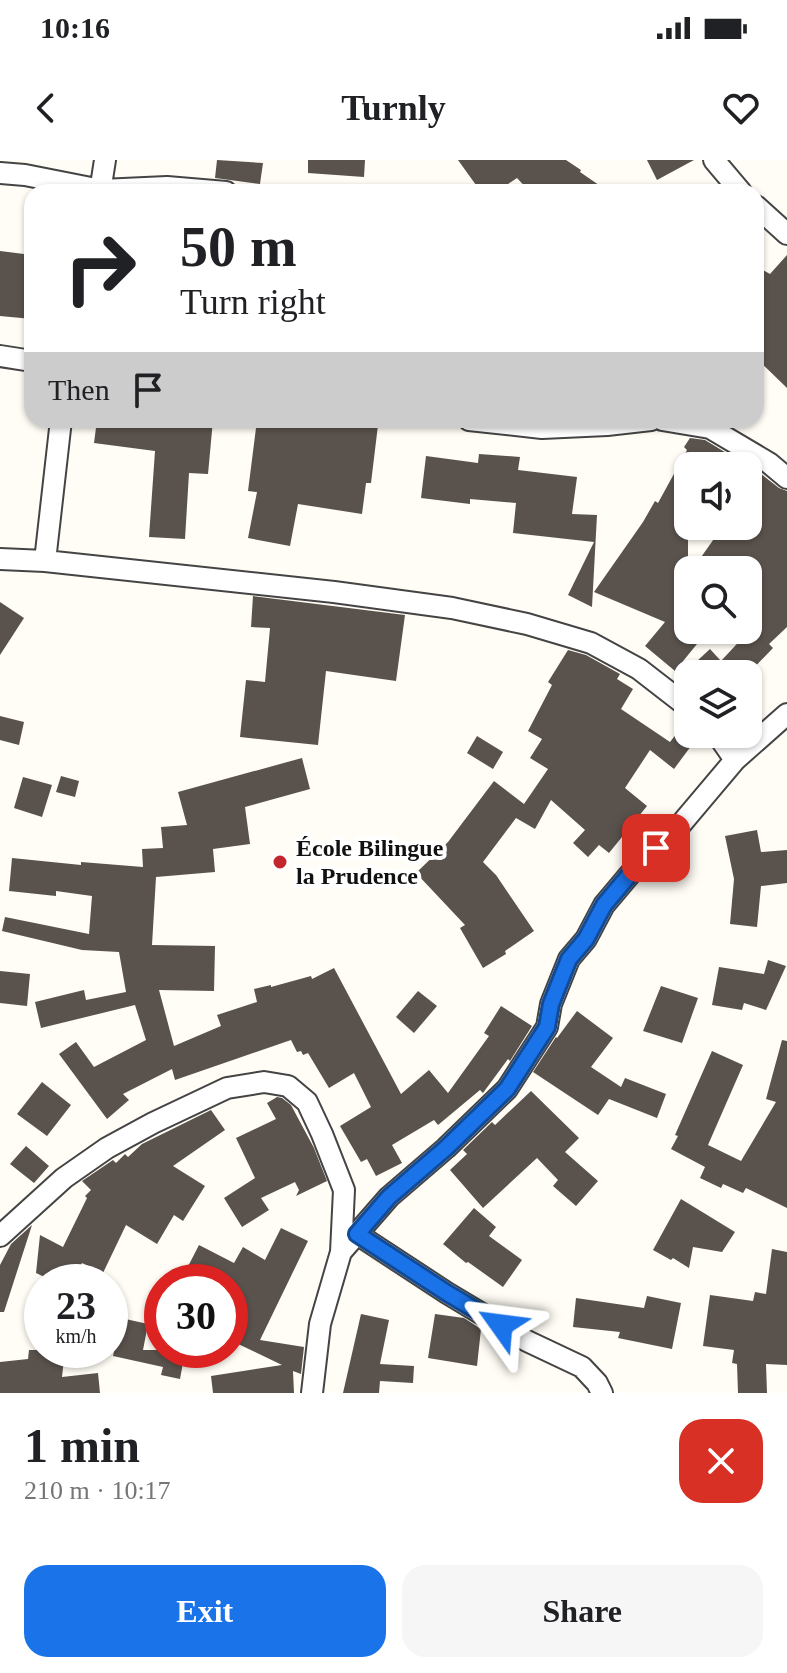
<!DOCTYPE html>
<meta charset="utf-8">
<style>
:root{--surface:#fff;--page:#f6f6f6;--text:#202124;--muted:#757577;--accent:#1a73e8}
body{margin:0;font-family:Georgia,serif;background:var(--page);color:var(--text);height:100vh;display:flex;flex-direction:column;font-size:30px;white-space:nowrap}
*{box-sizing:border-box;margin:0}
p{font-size:26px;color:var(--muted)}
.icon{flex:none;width:44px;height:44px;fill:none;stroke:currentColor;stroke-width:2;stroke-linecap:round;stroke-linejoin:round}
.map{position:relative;height:1233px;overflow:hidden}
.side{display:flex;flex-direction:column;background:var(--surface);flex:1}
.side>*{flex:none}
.hud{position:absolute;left:24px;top:24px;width:740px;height:244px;border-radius:24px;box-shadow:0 2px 6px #0004;background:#fff;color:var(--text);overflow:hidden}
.fabs{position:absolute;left:674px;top:292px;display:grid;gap:16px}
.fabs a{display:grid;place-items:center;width:88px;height:88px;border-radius:16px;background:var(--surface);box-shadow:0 2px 6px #0004;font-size:40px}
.speed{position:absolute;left:24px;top:1104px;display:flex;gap:16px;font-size:40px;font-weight:700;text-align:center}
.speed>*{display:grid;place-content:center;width:104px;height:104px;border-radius:50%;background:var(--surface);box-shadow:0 2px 6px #0004;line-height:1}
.speed small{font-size:20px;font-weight:400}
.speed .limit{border:12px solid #d22;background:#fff;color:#111}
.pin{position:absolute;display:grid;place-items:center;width:68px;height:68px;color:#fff;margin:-34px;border-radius:16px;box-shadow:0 4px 12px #0006}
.me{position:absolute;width:88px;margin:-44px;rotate:301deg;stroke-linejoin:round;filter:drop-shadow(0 0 6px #0008)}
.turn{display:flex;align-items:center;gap:28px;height:168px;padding:0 24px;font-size:36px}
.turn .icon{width:104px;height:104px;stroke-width:2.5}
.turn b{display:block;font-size:56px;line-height:68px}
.then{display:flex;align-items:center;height:76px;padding:0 24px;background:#0003;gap:16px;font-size:30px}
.round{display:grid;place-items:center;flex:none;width:84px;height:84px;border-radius:24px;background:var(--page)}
.summary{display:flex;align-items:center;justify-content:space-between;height:136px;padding:0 24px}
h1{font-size:48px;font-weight:800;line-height:60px}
.cta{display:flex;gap:16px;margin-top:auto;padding:16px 24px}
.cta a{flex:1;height:92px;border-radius:24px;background:var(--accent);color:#fff;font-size:32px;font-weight:800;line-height:92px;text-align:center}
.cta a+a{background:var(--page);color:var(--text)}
.status{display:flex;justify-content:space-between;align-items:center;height:56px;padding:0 40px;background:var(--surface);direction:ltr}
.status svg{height:22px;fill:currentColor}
header{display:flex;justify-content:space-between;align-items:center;height:104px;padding:0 24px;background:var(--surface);font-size:36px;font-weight:800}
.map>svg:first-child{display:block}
.building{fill:#5a524d}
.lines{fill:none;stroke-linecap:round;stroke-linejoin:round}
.street-casing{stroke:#444;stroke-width:24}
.street{stroke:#fff;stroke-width:20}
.route-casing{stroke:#114b97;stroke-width:20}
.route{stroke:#1a73e8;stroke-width:14}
.poi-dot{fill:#c4262e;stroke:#fff;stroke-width:3}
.labels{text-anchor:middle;stroke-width:8;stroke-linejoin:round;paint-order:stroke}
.poi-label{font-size:24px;font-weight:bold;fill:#111;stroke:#fff;text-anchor:start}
</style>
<div class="status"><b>10:16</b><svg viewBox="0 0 49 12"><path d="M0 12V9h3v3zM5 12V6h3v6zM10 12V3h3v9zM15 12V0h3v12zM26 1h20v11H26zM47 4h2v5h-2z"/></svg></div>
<header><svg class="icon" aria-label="back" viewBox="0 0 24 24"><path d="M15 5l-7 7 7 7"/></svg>Turnly<svg class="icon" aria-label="heart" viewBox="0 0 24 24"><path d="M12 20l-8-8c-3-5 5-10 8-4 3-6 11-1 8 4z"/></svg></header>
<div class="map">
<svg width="787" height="1233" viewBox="0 0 787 1233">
<rect width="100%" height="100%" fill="#fffdf5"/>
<!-- building -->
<path class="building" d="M217,0l46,3 -3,21 -45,-6z
M308,0h57l-1,17 -56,-4z
M458,0h108l15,10 -1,2 29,20h-79l-13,-14 -21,14h-15z
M647,0h47l-37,20z
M0,91l32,4v64l-32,-3z
M787,95v133l-31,-30v-92l14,8z
M97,260h116l-5,54 -19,-1 -4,66 -36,-2 6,-86 -61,-8z
M257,260h81l40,5 -7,58h-5l-4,31 -64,-10 -8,42 -42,-8 9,-46 -9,-1z
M690,278l15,2 56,34 18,14 8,3v136l-18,17 4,4 -25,26h-41l-11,-12 14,-13 11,12 27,-29v-62h-56l31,-44h25v-60h-60v170l9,8 -22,27 -30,-25 20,-24 -71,-30 49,-70 12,-21 3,2 29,-53 -3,-3z
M479,294l41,3 -2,13 59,7 -5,37 25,1 -5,92 -24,-12 26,-53 -81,-9 3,-30 -46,-4v5l-49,-6 5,-42 52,7z
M253,436l152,19 -9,66 -70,-10 -8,74 -78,-8 6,-57 19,2 5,-54 -19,-1z
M0,442l24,16 -24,37z
M568,490l18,5 34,19 -3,5 16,10 -12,20 49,33 17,-22 1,14h12l-26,35 -24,-19 -25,38 22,18 -38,47 -10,-8 -11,12 -15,-14 12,-13 -34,-30 -16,29 -19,-11 -33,44 13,13 38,56 -29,20 1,3 -23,14 -23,-40 5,-3 -49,-52 32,-31 46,-61 30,23 24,-35 -18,-11 12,-19 -14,-8 24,-46 -4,-3z
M0,556l24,6 -5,23 -19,-5z
M477,576l26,16 -10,17 -26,-16z
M302,598l8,31 -65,18 5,37 -37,5 2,23 -59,5 -4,68 63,1 -1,45 -55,-1 15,56 47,-20 -4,-11 40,-13 -3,-13 17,-4v2l40,-11 1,3 22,-11 67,126 28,-24 19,23 41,-57 -5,-3 17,-27 31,20 -22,35 -2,-2 -25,34 -3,-3 -42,35 -4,-5 -42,25 10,18 -26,13 -9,-17 -6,3 -21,-36 31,-19 -17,-34 -25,15 -21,-35 -5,2 -2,-4 -4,1 -6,-12 -116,40 -3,-11 -49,25 6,6 -22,19 -48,-65 17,-12 18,25 52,-27 -11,-35 -94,23 -6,-26 49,-12 2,10 40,-8 -7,-40 -37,-2 -80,-19 3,-14 84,17 3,-38 -36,-5v5l-47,-5 3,-33 69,7v-3l62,5 -1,-18 21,-1 -2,-21 26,-2 -9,-33z
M61,616l18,5 -4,16 -19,-5z
M23,617l29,8 -10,32 -28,-9z
M757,670l4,22 26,-2v33l-26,3 -4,41 -27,-3 4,-45 -9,-43z
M768,800l18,6 -20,44 -22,-7 -2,7 -30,-5 7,-38 45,7z
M0,811l30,3 -3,32 -27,-3z
M661,826l37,12 -16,45 -39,-12z
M418,831l19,15 -23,27 -18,-16z
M577,851l36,27 -22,29 30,20 4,-9 41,16 -9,24 -48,-19 -11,16 -65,-43 23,-35 1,1z
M782,880l5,1v167l-41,-20 -3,5 -20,-9 -2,4 -21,-10 5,-11 -34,-18 7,-13 -3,-1 37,-84 31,14 -35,80 33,16 35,-59 -10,-3z
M42,922l29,23 -24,31 -30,-22z
M531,931l48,47 -14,14 33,29 -22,25 -23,-20 5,-6 -21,-22 -54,50 -33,-38 17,-16 -4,-4 29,-28 3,3z
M277,937l5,1 9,7 23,43 13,33 -31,15 3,-6 -4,-8 -34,16 8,12 -27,17 -18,-29 31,-20 -19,-40 40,-19 -9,-16z
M211,950l14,20 -52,36 32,20 -22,35 -9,-6 -17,29 -31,-19 -23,48 -21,-10 -8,19h-19l-19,-9 4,-38 23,12 24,-49 -2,-2 6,-6 -9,-9 31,-21 3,3 9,-9 3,3 14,-13z
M26,986l23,20 -15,17 -24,-19z
M681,1039l54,33 -13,20 -29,-5 -4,21 -16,-10 -2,2 -18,-10z
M474,1048l22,19 -7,9 33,24 -19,27 -35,-25 -2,1 -23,-19z
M32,1065l-28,87h-4v-47l11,-21z
M281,1068l27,13 -48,99 44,7 -3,27 -8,-3 1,22h-81l-2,-17 71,-11 -52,-25v-7l9,-18 -9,-5v-28h-50l19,-37 35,18 9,-16 22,13z
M772,1089l15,3v113l-21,-1 1,29h-29l-1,-29 -5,-1 2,-13 -31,-4 7,-51 43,6 2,-9 11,2z
M647,1136l34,7 -9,46 -54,-11 2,-6 -47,-5 3,-29 68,10z
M361,1154l28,6 -9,44 34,2 -1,17 -33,-2 -1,12h-36z
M435,1154l29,4 17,11 -4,37 -49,-8z
M121,1158l27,6 -5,26h33l9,2 -5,27 -19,-4 2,-8 -50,-11z
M29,1190h36l-3,27 36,-4 2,20h-100v-31l28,-3z"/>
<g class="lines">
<defs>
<path id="street" d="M714,0l27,32
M0,13l25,2 76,15 66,-3 59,5
M100,32l5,-32
M756,46l31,28
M0,196l32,5
M469,260l73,8 65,-3 44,-5
M662,260l48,8 59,35 18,15
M0,399l45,2 289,31 118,16 75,16 64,19 48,26 49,38
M45,401l16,-141
M717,574l18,26
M357,1074l90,59 80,48 55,26 15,16 5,10
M0,1076l64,-58 43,-30 46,-25 74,-35 37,-6 24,4 19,16 15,32 22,56 -3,62 -21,72 -8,69
M341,1092l48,-55 57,-49 61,-59 40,-62 4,-23 18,-45 17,-20 18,-34 32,-38 40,-37 59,-70 52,-46"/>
</defs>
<!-- street casing -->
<use href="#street" class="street-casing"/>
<!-- street -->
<use href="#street" class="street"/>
</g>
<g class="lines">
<defs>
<path id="route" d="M501,1165l-54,-32 -90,-59 32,-37 57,-49 61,-59 40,-62 4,-23 18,-45 17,-20 18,-34 32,-38 20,-19"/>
</defs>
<!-- route casing -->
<use href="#route" class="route-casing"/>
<!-- route -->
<use href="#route" class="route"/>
</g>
<!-- markers -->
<circle class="poi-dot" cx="280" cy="702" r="8"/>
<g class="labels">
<!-- poi labels -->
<g class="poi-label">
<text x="296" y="696">École Bilingue<tspan x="296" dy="28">la Prudence</tspan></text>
</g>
</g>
</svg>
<div class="fabs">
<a><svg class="icon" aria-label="sound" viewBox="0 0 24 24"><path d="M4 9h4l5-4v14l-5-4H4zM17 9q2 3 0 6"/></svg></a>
<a><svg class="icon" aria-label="search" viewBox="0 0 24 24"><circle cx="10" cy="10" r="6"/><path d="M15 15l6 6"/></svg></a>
<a><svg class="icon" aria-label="layers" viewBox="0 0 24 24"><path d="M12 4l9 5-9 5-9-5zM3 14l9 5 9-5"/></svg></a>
</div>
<div class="speed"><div>23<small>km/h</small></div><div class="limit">30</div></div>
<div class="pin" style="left:656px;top:688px;background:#d93025"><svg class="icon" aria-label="arrive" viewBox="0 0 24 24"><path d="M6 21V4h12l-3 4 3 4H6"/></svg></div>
<svg class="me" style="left:501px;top:1165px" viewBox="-20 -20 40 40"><path d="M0-17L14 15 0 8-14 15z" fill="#1a73e8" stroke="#fff" stroke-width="4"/></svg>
<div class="hud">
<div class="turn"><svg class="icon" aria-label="right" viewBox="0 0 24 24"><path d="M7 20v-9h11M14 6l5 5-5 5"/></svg><div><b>50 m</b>Turn right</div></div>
<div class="then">Then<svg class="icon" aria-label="arrive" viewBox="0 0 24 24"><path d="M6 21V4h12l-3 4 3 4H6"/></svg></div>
</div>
</div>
<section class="side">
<div class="summary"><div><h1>1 min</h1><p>210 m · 10:17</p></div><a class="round" style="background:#d93025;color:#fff"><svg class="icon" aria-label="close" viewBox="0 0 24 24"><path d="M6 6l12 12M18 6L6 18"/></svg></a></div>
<div class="cta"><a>Exit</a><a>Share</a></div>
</section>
